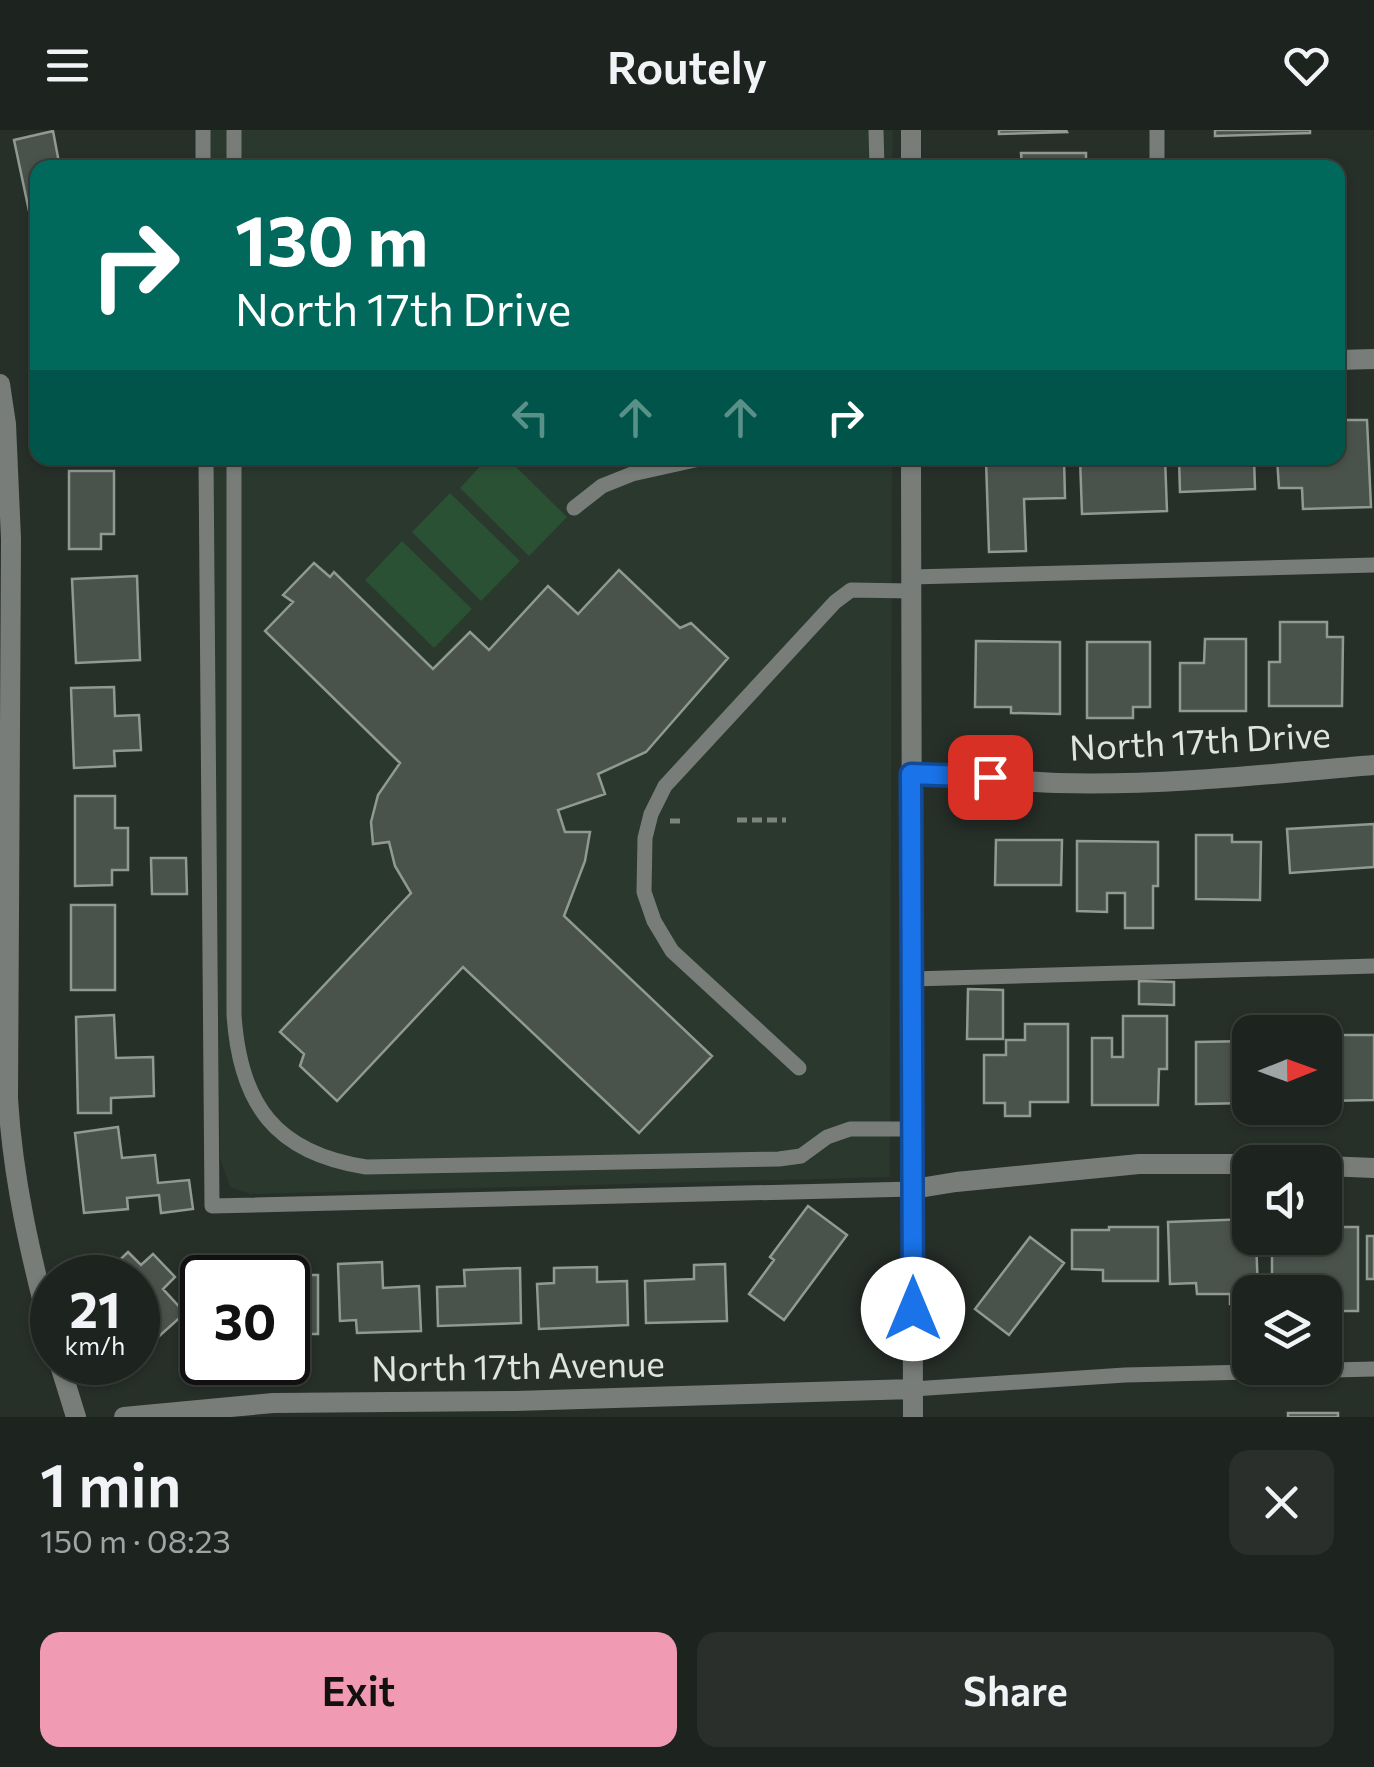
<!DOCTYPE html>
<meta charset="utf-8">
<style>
:root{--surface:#1d231f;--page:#2a2f2c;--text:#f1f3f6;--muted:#a0a4a4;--line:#3b403d;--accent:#f19ab3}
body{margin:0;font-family:Commissioner,sans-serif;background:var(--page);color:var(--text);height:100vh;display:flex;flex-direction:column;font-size:38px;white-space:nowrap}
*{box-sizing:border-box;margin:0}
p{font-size:32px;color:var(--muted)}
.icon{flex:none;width:55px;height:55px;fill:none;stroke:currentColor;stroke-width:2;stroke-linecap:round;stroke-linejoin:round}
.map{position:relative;height:1287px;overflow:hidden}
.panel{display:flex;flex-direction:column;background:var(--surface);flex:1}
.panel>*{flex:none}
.guide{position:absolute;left:30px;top:30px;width:1315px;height:305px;border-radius:20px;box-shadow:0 2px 8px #0004,0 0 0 2px var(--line);background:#00695c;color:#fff;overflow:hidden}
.needle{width:65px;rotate:89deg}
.buttons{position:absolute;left:1232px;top:885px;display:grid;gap:20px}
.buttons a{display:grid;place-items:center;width:110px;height:110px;border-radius:20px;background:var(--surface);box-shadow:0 2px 8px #0004,0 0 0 2px var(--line);font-size:50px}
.speed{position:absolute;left:30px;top:1125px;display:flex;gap:20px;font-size:50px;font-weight:700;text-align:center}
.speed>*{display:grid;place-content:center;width:130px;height:130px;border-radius:50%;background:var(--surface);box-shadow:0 2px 8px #0004,0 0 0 2px var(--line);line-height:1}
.speed small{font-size:25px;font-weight:400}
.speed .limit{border:5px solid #111;border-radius:15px;background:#fff;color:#111}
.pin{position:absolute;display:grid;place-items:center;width:85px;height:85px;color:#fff;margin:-42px;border-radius:20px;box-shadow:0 5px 15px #0006}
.me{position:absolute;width:110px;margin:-55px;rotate:0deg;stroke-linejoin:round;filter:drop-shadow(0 0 8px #0008)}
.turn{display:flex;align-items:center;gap:35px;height:210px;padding:0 40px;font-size:45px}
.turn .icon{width:130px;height:130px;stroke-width:2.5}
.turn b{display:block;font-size:70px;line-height:85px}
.lanes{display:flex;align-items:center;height:95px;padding:0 40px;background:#0003;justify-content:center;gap:50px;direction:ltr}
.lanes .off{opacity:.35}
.round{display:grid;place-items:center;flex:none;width:105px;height:105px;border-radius:20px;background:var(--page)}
.headline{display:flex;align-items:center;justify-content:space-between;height:170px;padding:0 40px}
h1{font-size:60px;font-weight:600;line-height:75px}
.primary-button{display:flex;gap:20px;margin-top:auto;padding:20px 40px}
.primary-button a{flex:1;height:115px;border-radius:20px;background:var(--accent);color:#111;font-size:40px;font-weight:600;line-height:115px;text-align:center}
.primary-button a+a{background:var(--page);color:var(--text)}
header{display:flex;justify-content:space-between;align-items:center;height:130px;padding:0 40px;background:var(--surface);font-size:45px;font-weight:600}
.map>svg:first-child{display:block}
.built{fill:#2a382d}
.green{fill:#2a5134}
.building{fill:#49524b;stroke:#909a92;stroke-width:2.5}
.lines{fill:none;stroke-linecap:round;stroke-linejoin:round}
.path{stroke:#7d847e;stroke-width:5;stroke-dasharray:10 5;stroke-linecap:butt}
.lane{stroke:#797d7a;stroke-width:15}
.street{stroke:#797d7a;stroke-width:20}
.route-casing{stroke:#114b97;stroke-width:25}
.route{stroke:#1a73e8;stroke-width:18}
.labels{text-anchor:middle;stroke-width:10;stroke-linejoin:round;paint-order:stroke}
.street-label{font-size:35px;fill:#dee4df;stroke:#272f29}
</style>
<header><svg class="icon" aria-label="menu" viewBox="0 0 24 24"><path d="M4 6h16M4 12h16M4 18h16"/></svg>Routely<svg class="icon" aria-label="heart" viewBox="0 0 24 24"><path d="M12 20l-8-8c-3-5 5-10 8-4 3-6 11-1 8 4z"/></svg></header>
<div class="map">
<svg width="1374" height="1287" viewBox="0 0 1374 1287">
<rect width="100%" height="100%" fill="#272f29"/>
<!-- built -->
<path class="built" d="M208,0h685l-1,37h-684z
M211,328h681l-2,719 -640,17 -20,-7 -10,-29z"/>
<!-- green -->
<path class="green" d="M488,328h19l60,59 -38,39 -69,-68z
M450,363l70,68 -39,40 -69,-69z
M402,411l70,68 -38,39 -69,-68z"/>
<!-- building -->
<path class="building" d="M999,0h67l1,2 -68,2z
M1215,0h95v3l-95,3z
M53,1l7,37h-22v56l-6,1 -18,-85z
M1021,23h65v15h-64z
M1338,290h29l4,87 -68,2 -1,-21h-23l-2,-30h61z
M1064,328l1,40 -41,1 2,52 -37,1 -3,-92z
M1080,328h85l2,53 -85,3z
M1179,328h75l1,31 -75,3z
M69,341h45v63h-13v15h-32z
M314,433l16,14 4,-5 99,97 37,-37 19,18 59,-64 30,28 41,-44 61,58 11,-5 37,35 -82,94 -48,22 7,20 -47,16 7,22h25l-5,29 -21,55 148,140 -73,77 -176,-166 -126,134 -37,-35 4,-12 -24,-22 131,-139 -16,-27 -6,-24 -16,2 -2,-22 7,-27 22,-32 -135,-132 28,-29 -10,-7z
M137,446l3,84 -64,3 -4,-84z
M1280,492h47v15h16l-1,69h-73v-44h11z
M1205,509h41v72h-66v-48h24z
M976,511l84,1v72l-49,-1v-6h-36z
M1087,512h63v65h-17v11h-46z
M114,557l1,29 24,-1 2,35 -27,1 1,15 -41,2 -3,-80z
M75,666h40v32h13v42h-16v15l-37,1z
M1374,694v43l-84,6 -3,-44z
M1196,705h36v7h29l-1,58 -64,-1z
M996,710h66l-1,45h-66z
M1077,711l81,1v44h-5v42h-28v-35h-18v19l-30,-1z
M151,728h35l1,36h-35z
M71,775h44v85h-44z
M1139,851l35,1v23l-35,-1z
M968,859l35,1v49h-36z
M114,885l2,43 37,-1 1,39 -43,2v15h-33l-2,-96z
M1123,886h44v53h-8l-1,36h-66v-67h20v19h11z
M1025,894h43v78h-38v14h-25v-13h-21v-48h22v-15h19z
M1325,905h49v65l-49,1z
M1250,911v62l-54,1v-62z
M118,997l4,31 33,-3 3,28 31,-3 4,29 -32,4 -2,-18 -32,3 1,11 -44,4 -9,-80z
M808,1076l39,29 -63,85 -35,-26 25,-34 -4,-3z
M1250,1089v19h6l2,54h-8v11l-20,1v-10h-33l-1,-11 -26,1 -2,-62z
M1109,1097h49v54h-55v-11l-31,-1v-39h37z
M1325,1097h33v84h-31v-24h-55v-49h53z
M1367,1106h7v43h-7z
M1030,1107l34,26 -55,72 -34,-26z
M128,1122l13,13 12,-11 22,23 -12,12 22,24 -29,26 -18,-20v-41h-37z
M382,1132l1,26 36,-2 2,45 -64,2 -1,-13 -16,1 -2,-57z
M725,1134l2,57 -81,2 -1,-42 49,-2v-14z
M597,1137v15l30,-1 1,44 -89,4 -2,-45 17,-1v-15z
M520,1138l1,55 -83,3 -1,-39 28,-1 -1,-16z
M289,1145h29v59h-30z
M1288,1283h50v4h-50z"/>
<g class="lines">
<!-- path -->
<path class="path" d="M737,690h49
M670,691h14"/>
<!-- lane -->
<path class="lane" d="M203,0v38
M234,0v38
M876,0l1,38
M1157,0v38
M206,328l6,748 701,-17
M234,328v557c6,89 41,138 132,152l413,-8 22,-3 26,-19 23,-8h63
M574,378l28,-22 30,-12 72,-16
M911,447l463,-12
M912,849l462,-13
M799,938l-127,-117 -18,-30 -10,-29 1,-54 6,-24 14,-28 170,-184 16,-12 60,1
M913,1259l212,-14 249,-6"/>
<!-- street -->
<path class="street" d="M911,0v38
M1338,230l36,-1
M0,254l6,40 5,115 -3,560c5,82 23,159 44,238
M911,328l2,959
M911,644c49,0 97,7 146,9 106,3 212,-9 317,-18
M1325,1036l49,2
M913,1059l43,-7 183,-18h111
M59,1232l17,55
M124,1287l149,-14 242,-2 398,-12"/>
</g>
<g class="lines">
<defs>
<path id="route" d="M913,1179l-2,-535 79,3"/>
</defs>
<!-- route casing -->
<use href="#route" class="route-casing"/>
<!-- route -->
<use href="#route" class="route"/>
</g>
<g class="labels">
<!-- street labels -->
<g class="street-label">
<text transform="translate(1200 612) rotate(-3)" y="12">North 17th Drive</text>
<text transform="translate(518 1237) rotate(-1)" y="12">North 17th Avenue</text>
</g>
</g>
</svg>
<div class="buttons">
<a><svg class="needle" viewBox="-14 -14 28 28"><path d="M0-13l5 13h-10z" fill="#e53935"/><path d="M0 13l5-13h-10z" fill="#a0a4a4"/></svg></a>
<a><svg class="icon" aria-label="sound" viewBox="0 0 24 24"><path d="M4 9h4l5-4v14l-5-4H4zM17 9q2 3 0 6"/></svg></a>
<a><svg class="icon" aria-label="layers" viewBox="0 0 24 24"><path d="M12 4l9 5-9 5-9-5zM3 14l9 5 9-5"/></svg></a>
</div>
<div class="speed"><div>21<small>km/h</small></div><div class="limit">30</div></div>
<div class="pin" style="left:990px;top:647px;background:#d93025"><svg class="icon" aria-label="arrive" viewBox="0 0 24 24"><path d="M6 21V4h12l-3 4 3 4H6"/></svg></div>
<svg class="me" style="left:913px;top:1179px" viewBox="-20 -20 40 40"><circle r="19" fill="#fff"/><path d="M0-13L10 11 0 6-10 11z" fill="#1a73e8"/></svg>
<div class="guide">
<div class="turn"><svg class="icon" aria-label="right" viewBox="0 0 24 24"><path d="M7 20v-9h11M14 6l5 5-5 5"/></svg><div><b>130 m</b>North 17th Drive</div></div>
<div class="lanes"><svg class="icon off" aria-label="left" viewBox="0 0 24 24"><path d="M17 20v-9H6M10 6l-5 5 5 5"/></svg><svg class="icon off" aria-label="ahead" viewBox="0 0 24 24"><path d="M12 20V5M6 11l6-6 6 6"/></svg><svg class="icon off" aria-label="ahead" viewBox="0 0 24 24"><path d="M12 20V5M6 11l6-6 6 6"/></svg><svg class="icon" aria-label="right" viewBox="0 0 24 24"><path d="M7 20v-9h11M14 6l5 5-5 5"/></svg></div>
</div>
</div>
<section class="panel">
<div class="headline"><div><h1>1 min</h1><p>150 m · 08:23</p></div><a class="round"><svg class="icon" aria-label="close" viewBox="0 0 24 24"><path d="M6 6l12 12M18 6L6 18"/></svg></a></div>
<div class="primary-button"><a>Exit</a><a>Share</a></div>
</section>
